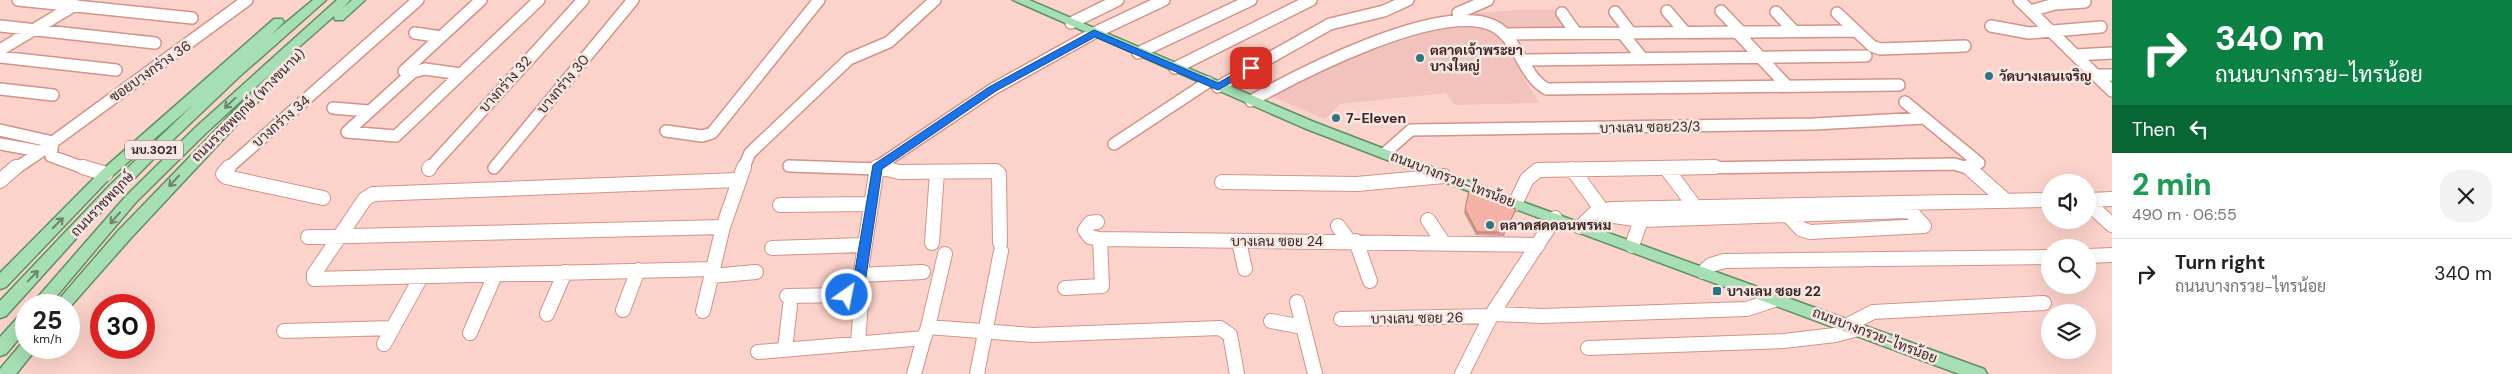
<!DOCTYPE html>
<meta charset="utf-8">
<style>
:root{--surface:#fff;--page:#f2f2f2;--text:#222;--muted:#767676;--line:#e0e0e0}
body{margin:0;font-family:"DM Sans",Sarabun,sans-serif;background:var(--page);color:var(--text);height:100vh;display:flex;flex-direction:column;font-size:19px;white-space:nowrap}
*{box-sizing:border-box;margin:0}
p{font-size:16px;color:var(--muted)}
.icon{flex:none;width:28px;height:28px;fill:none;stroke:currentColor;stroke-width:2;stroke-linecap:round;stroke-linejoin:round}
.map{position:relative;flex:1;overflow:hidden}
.sheet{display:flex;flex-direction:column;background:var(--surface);width:400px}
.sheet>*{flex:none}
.hud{background:#0b8043;color:#fff;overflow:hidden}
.buttons{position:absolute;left:2041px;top:174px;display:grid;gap:10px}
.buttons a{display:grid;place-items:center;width:55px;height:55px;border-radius:50%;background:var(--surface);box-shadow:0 5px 20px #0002;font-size:25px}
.speed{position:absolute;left:15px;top:294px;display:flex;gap:10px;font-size:25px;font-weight:700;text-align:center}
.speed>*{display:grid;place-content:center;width:65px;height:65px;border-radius:50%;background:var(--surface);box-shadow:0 5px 20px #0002;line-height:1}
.speed small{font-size:12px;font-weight:400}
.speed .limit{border:8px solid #d22;background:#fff;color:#111}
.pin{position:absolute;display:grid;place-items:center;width:42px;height:42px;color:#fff;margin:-21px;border-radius:10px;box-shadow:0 2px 8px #0006}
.me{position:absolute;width:55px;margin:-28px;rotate:33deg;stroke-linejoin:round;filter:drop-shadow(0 0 4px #0008)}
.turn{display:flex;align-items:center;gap:18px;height:105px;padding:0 20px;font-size:22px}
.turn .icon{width:65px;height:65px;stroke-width:2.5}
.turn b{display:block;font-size:35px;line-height:42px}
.then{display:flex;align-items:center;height:48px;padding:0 20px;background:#0003;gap:10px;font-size:19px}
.round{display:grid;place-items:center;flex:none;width:52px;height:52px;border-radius:20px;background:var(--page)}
.headline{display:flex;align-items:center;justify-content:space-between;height:85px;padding:0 20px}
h1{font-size:30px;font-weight:800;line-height:38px;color:#1e9e55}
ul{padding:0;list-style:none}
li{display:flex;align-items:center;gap:15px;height:70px;padding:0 20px;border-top:1px solid var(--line)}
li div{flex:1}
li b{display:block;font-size:19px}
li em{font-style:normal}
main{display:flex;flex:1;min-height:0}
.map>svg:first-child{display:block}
.built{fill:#f1c3bc}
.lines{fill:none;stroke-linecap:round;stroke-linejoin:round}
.minor-far1-casing{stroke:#d29388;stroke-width:14}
.minor-casing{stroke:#d29388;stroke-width:16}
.major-casing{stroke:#5b905f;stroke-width:3}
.minor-far1{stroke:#fff;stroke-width:11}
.minor{stroke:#fff;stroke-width:14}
.major{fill:#a6dfb3;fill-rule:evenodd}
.wall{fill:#d29990}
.building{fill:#f4b2a7;stroke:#ab7d75}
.oneway{stroke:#72826a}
.route{fill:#1a73e8;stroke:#114b97}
.poi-dot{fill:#2e7581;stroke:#f5e7e4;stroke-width:2}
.labels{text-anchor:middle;stroke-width:5;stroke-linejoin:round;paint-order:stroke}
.shield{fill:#f5e7e4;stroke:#765f5c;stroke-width:1}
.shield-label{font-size:12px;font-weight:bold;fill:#3f2521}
.poi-label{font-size:14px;font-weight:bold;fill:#3f2521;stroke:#f5e7e4;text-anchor:start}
.street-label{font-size:14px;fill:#3f2521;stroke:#f5e7e4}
</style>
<main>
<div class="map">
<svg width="2112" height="374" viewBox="0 0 2112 374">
<rect width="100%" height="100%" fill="#fcd3cb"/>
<!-- built -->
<path class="built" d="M1518,10h36l14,20h-55l-20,-11 -8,5 11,7 43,72 -84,2 -9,-12 -106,11 -15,15 -69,-29 47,-20 174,-57z"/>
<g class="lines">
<defs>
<path id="minor-far1" d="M18,0l174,18
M2019,0l93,91
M1667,11l18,21
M1721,11l20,21
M2030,11l25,-7 30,-2
M1615,12l16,21
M1776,12l18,19
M1458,13l30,-13
M1562,13l14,20
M1837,13l35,33 8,3 85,-3
M1071,23l47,-23
M0,26l155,17
M1991,26l38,7 72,-6
M1736,31l51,55
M415,33l26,4
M1622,33l21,26
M1504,34l351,-3
M0,50l75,-45
M1138,53l113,-53
M2076,55l36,-2
M0,57l116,13
M1523,60l343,-4
M1175,68l136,-68
M425,69l36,5 -65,62 -49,-4 66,-60z
M404,71l77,-71
M461,74l78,-74
M2097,75h15
M1218,87l112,-63 54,-13 24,-11
M0,89l53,6
M1251,101c48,-27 190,-101 243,-75 25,13 29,51 53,63l352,-4
M1905,102l74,61
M333,108l35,3
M0,130l53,12
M666,131l36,5 10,-3 107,-133
M0,144l39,7
M1114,144l94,-62
M1385,153l26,-23 403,-6 110,-6
M789,166l88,3
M877,167l116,-78 101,-56 70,-33
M877,167l7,2
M494,168l139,-168
M15,169l37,-25
M87,169l-36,-13 2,-14 194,-142
M227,169l191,-169
M429,169l154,-169
M743,169l7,-16 99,-94 40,-17 46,-42
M1628,169l326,-5 17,5"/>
<path id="minor" d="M83,167l23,7
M229,167l-6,7 3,3 97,21
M879,167l20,5 97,-1 3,3 1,69
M1968,167l38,34
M1666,168l30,40
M429,169l1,-2
M1572,169l30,41
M0,181l16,-14
M1222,182l135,2 87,-8
M2088,200l24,-1
M2088,203l24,22
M1515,204l12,-25 11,-9 177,-3
M780,205l90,-1
M1601,214l40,6 266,-9 5,2 12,13 -114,6 -9,-3 -11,-12
M1428,220l15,22
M1097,222l-7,1 -5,7 5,7 10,2
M1338,226l11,15
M1580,227l16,-15 15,-3 439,-9
M308,237l415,-10
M1239,241l6,28
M1356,241l14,40
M932,243l5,-71
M1632,246l9,-26
M772,248l91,-3
M2088,256l24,-1
M712,269l-398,10v-5l51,-75 8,-5 365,-14
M1703,272l8,-7 13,-4 326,-4
M859,275l64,-3
M711,276l45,-4
M1065,288l37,-2 -2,-47 438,6
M787,296l60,-1 11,-5 19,-123
M1297,302l18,72
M623,310l15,-40
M703,311l20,-84 21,-60
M547,314l18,-42
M1492,314l50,2 205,-7 30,-10
M1341,319l151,-3
M1271,321l32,6
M1848,325l25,-13 171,-9
M928,327l17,-73
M284,331l109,-3
M470,333l25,-58
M858,343l3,-41
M384,344l37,-67
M1588,348l196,-7 51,-6 23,-6
M785,349l5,-43
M758,352l166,-14 4,-11 105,8 187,-7 10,7 7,39
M914,374l10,-36
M977,374l24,-123
M1462,374l30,-60 63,-96"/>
<path id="major" d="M313,0h13l-86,76 -81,77 -78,80 -75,83 -6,2v-17l109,-115 86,-83 -84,74 -105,110 -6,2v-16l101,-102 173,-152h8l2,3 -13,13z
M337,0h13l-7,8 9,-8h13l-22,20h-8l-1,-4 -44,39 8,4 -168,180 -61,69v-3h-15l64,-74 152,-157 -64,59 -70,69 -87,103h-18l95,-109 70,-69z
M1013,0h16l285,122 206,79 464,168 3,5h-28l-449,-167 -206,-79z
M26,313v17l-20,24 -6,2v-19l20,-22z
M26,342v6h11l-21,26h-16v-5l22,-26z"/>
</defs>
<!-- minor-far1 casing -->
<use href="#minor-far1" class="minor-far1-casing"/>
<!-- minor casing -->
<use href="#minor" class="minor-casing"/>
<!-- major casing -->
<use href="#major" class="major-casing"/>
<!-- minor-far1 -->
<use href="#minor-far1" class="minor-far1"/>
<!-- minor -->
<use href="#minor" class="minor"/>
<!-- major -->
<use href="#major" class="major"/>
</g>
<!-- wall -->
<path class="wall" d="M1469,191l47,18 -12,27 -28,-1 -12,-22z"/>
<!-- building -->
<path class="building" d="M1469,191l47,18 -11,23h-28l-12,-23z"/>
<!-- one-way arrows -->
<defs><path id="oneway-shaft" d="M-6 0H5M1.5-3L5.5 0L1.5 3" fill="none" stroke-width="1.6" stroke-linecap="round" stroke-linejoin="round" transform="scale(1.25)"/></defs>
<g class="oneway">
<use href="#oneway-shaft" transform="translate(230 103) rotate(137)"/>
<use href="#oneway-shaft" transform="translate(174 181) rotate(133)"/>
<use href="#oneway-shaft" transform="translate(115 218) rotate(131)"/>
<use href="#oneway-shaft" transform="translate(58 223) rotate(-45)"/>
<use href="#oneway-shaft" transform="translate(33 276) rotate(-46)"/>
</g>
<!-- route -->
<path class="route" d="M1094,30l124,53 30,-17 8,2 -38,22 -123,-53 -99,54 -114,78 -18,121 -12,8h-9l-2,-3 11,-7 21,-123 116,-78z"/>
<!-- markers -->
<g class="poi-dot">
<circle cx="1420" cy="58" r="5"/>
<circle cx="1989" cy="76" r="5"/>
<circle cx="1336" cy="118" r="5"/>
<circle cx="1490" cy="225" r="5"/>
<rect x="1712" y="286" width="10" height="10" rx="2.5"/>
</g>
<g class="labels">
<!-- shield labels -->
<rect class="shield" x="125" y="140.5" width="58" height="19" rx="4"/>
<g class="shield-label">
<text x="154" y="154">นบ.3021</text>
</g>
<!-- poi labels -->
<g class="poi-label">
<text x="1430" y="55">ตลาดเจ้าพระยา<tspan x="1430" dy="16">บางใหญ่</tspan></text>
<text x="1999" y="81">วัดบางเลนเจริญ</text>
<text x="1346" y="123">7-Eleven</text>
<text x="1500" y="230">ตลาดสดดอนพรหม</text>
<text x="1727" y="296">บางเลน ซอย 22</text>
</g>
<!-- street labels -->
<g class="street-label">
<text transform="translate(150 71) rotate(-35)" y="5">ซอยบางกร่าง 36</text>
<text transform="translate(505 84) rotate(-48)" y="5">บางกร่าง 32</text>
<text transform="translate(563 84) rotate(-50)" y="5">บางกร่าง 30</text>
<text transform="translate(248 105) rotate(-45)" y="5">ถนนราชพฤกษ์ (ทางขนาน)</text>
<text transform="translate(281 121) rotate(-41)" y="5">บางกร่าง 34</text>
<text transform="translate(1650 127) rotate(-1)" y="5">บางเลน ซอย23/3</text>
<text transform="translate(1453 179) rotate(21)" y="5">ถนนบางกรวย-ไทรน้อย</text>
<text transform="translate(102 204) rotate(-46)" y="5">ถนนราชพฤกษ์</text>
<text x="1277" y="246">บางเลน ซอย 24</text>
<text transform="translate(1417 318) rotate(-1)" y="5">บางเลน ซอย 26</text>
<text transform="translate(1875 335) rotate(21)" y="5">ถนนบางกรวย-ไทรน้อย</text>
</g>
</g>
</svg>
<div class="buttons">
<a><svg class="icon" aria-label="sound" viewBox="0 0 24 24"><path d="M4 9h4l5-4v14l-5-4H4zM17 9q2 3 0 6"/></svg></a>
<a><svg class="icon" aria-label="search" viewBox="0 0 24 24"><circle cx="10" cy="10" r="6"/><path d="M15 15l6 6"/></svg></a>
<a><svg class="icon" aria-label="layers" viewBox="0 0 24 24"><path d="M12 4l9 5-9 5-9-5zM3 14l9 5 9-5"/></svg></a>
</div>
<div class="speed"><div>25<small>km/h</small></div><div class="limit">30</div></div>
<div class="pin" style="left:1251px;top:68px;background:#d93025"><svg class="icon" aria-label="arrive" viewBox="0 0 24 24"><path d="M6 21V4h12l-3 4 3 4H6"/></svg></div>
<svg class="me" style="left:847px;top:295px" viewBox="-20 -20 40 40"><circle r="17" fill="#1a73e8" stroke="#fff" stroke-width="3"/><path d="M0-11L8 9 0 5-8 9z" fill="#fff"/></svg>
</div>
<section class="sheet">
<div class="hud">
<div class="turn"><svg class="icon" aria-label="right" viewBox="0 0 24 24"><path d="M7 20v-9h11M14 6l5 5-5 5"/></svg><div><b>340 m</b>ถนนบางกรวย-ไทรน้อย</div></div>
<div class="then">Then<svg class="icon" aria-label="left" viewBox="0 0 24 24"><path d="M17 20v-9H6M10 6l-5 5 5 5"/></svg></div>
</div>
<div class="headline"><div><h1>2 min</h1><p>490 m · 06:55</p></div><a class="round"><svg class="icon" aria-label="close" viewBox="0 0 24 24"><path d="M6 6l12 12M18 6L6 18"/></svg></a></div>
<ul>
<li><svg class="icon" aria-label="right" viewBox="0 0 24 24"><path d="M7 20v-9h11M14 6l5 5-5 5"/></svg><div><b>Turn right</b><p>ถนนบางกรวย-ไทรน้อย</p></div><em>340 m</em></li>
</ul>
</section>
</main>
